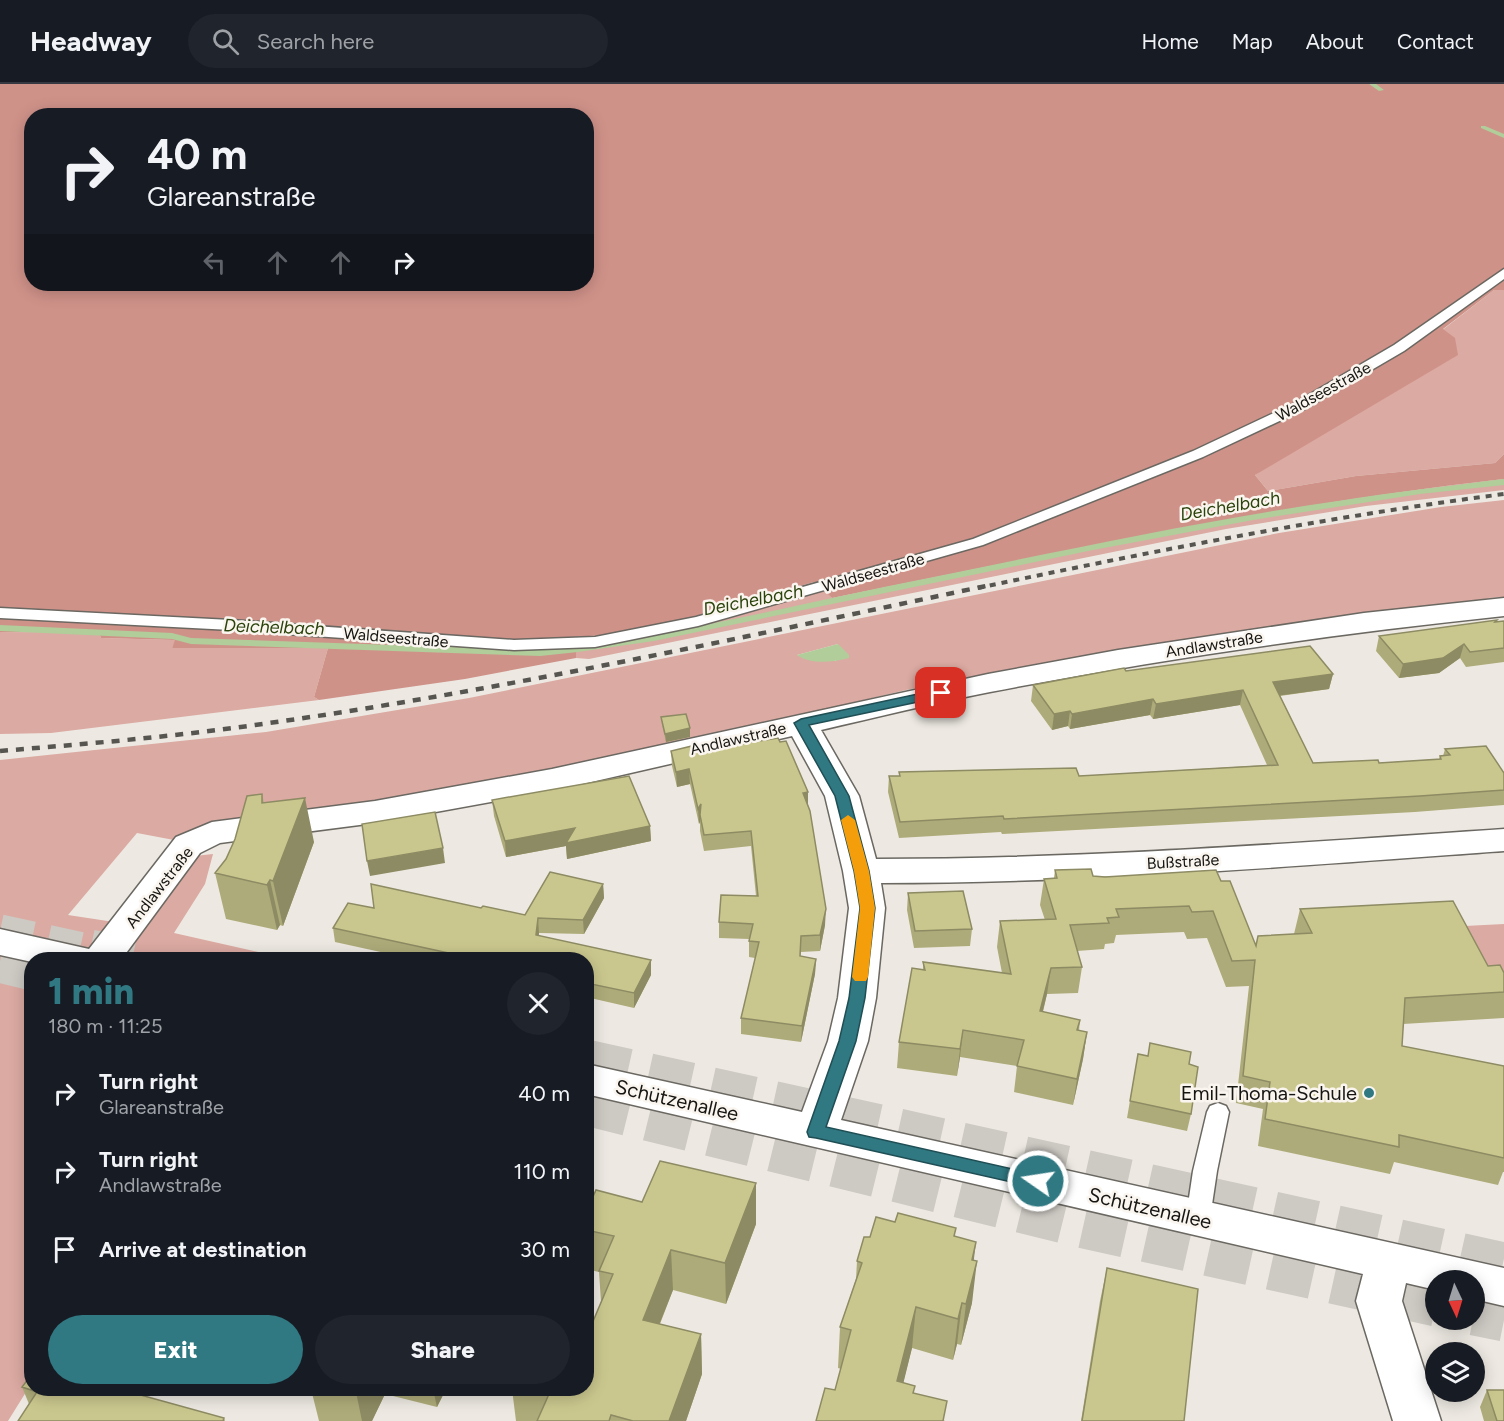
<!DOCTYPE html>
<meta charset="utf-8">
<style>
:root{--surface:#171b24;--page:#20242c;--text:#f1f3f6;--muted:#9ea1a6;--line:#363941;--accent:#307882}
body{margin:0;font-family:Figtree,sans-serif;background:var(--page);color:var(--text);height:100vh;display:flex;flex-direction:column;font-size:22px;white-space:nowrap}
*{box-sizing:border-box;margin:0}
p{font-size:20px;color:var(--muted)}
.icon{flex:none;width:33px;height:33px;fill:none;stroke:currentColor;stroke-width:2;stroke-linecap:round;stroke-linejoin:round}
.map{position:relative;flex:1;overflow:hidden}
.side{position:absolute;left:24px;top:868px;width:570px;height:444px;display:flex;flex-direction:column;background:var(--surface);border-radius:24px;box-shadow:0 3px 15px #0003}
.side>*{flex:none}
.top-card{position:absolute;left:24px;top:24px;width:570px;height:183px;border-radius:24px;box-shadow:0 3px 15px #0003;background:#171b24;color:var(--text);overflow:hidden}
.needle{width:39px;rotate:176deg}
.controls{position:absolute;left:1425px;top:1186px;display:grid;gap:12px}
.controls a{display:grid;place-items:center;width:60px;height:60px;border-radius:50%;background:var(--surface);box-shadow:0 3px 15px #0003;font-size:30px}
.pin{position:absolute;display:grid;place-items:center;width:51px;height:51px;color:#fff;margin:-26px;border-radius:12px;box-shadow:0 3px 9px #0006}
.me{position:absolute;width:66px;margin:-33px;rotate:283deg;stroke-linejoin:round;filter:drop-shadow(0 0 4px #0008)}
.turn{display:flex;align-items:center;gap:21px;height:126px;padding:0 24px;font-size:27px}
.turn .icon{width:78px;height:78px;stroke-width:2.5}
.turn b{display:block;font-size:42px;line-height:51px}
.lanes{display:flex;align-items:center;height:57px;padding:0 24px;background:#0003;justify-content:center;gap:30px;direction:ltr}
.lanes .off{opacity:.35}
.round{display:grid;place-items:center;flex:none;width:63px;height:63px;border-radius:32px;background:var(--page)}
.overview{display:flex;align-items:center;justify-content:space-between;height:102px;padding:0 24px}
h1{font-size:36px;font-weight:800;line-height:45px;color:var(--accent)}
.cta{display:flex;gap:12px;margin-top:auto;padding:12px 24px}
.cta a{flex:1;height:69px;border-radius:36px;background:var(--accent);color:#fff;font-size:24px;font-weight:800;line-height:69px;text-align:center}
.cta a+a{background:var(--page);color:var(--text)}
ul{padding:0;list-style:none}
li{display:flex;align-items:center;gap:18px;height:78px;padding:0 24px}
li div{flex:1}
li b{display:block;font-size:22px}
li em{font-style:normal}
header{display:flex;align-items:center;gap:36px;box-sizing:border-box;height:84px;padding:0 30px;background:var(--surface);border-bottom:2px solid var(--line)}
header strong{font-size:28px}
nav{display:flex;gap:33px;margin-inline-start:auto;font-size:21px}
.search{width:420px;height:54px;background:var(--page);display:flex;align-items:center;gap:15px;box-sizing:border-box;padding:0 21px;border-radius:33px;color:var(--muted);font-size:22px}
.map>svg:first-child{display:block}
.green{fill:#dbaaa2;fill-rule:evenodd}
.forest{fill:#cf9289;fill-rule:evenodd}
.water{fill:#b1cd9a}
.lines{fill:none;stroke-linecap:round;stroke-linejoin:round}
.stream{fill:#b1cd9a;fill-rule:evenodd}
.trunk-tunnel-far1{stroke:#cdc9c3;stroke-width:33;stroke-dasharray:33 16;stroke-linecap:butt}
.trunk-tunnel{stroke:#cdc9c3;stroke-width:43;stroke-dasharray:43 21;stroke-linecap:butt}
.service-casing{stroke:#6b6862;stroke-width:3}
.minor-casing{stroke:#6b6862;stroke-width:3}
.service{fill:#fff;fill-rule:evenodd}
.minor{fill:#fff;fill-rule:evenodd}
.rail-far1{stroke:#575550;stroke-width:4;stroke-dasharray:6 6;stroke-linecap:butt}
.rail{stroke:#575550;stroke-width:4.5;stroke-dasharray:8 8;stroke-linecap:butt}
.wall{fill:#aeab7a}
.shaded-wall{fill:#8d8b63}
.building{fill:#cac78e;stroke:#8d8b63;stroke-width:1.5}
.route{fill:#307882;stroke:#1f4e54;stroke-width:1.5}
.slow{fill:#f59e0b}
.poi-dot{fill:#307882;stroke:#faf6ef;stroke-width:2}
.labels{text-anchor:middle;stroke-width:5;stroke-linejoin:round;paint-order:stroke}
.street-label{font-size:16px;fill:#161512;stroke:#faf6ef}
.water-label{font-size:18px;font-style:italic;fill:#2a420b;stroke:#faf6ef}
.near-poi-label{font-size:20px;fill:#161512;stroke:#faf6ef;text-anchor:end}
.near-street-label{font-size:20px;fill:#161512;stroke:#faf6ef}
</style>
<header>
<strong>Headway</strong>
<div class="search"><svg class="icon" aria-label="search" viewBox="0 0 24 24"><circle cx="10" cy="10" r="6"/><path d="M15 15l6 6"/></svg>Search here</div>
<nav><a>Home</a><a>Map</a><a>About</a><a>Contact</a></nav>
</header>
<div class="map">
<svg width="1504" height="1337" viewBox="0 0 1504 1337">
<rect width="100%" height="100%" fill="#ede9e2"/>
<!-- green -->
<path class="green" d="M1494,206h10v164l-9,9 -139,13 -88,15 -13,-16z
M1504,395v11l-138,16 -140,23 -637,130 -13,-1v-21c81,-5 161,-33 239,-55l17,16c223,-44 446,-94 672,-119z
M1504,416v97l-16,1 2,3 -278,34 -196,33 -110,22 -214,50 -172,36 -183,32 -134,17 -29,15 -37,-7 -69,82 79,12 48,-71 18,-2 -8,30 -31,49 115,26 -257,1 -1,424 -23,37h-8v-661l266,-28 203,-34 810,-165 162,-26zM838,560l-2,17 -25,-1 -14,-5z
M0,548l99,1 2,5 75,2 -4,8h156l-14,49 5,3 -268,33 -51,1z
M1504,840v67l-59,-64z"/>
<!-- forest -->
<path class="forest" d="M0,0h1504v206h-10l-51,39 12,9 3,17 -203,120 13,16 88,-15 139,-13 9,-9v25c-226,25 -449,75 -672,119l-18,-16c-77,22 -157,50 -238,55v21l-111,21 -146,21 -5,-3 14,-49h-156l3,-8 -74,-2 -2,-5 -99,-1zM32,32h554v168h-554z"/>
<!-- water -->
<path class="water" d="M838,560l11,11v3c-16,4 -38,7 -52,-3z"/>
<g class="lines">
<!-- stream -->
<path class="stream" d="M1369,0h7l8,6 -5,1z
M1481,42h4l19,8v4l-23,-10z
M1504,395v6l-84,9 -167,26 -165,31 -434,90 -76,11 -38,4 -349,-12 -19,-5 -172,-8v-6l172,8 19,5 349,12c116,-11 229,-39 344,-63 151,-30 301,-64 454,-86 55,-9 111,-15 166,-22z"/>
<!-- trunk-tunnel-far1 -->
<path class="trunk-tunnel-far1" d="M0,847l97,21"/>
<!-- trunk-tunnel -->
<path class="trunk-tunnel" d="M90,867l42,9
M0,877l32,8
M586,977l918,203
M586,1020l494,122 356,79
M1474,1230l30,6"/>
<defs>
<path id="service" d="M1504,185v10l-100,72 -101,59 -100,47 -220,88 -285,81 -103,21 -81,3 -283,-20 -231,-12v-10l231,12 283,20 81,-3 101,-20 277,-78 220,-88 100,-47 101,-59z
M1218,1019l8,3 3,6 -12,59 -7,47 -4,7 -8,3 -8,-3 -4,-7 7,-47 14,-59 3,-6z"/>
<path id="minor" d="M1504,514v18c-172,18 -344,43 -514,76 -56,11 -113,25 -169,38l38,66 17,63c210,0 419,-16 628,-30v22c-207,15 -415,32 -623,32l4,25 -9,90 -8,43 -27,79 663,148v38l-30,-7v-18h-38v9l-30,-7 -4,18 39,120h-48l-37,-120 7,-27 -777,-180v-30l216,48 26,-71 10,-43 11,-90 -6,-37 -18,-75 -33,-60 -240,55 -177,32 -155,20 -20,10 -79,107h-89v2l-32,-7v-26l89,20 87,-112 36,-15 163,-21 177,-32 436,-95 130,-24 246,-37z"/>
</defs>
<!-- service casing -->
<use href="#service" class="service-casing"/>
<!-- minor casing -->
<use href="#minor" class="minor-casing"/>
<!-- service -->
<use href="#service" class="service"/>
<!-- minor -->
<use href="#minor" class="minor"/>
<!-- rail-far1 -->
<path class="rail-far1" d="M978,504c175,-37 349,-71 526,-94"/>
<!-- rail -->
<path class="rail" d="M0,667c85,-7 170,-14 255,-26 246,-34 488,-88 731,-139"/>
</g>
<!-- wall -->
<path class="wall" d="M1504,537v41l-38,5 -6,-9 -21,15 -40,5 -23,-27 3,-15z
M1126,587l207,3 -4,15 -49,7 33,67h66l60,-4 1,-3h3l2,-7 59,24v32l-89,7 -413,22 -1,-2 -102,6 -11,-46 1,-16h10v-4l180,4 188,-11 -27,-60 -87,14 -3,-4 -80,14 -2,-3 -16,4 -21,-29 2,-16z
M661,633l29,11v9l-24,5 -4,-17z
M671,667h27l110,55 17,119 -5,26 -19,1 -1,5 16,2 -1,15 -14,68 -60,-8v-16l14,-60 -6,-1v-18l-30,-1v-16l37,-26 -5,-50 -47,5 -4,-20v-9l-1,2 -9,-40 -13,3 -5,-21z
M262,710l2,9 50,39 -31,84 -3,-1 -3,5 -51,-11 -11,-46 11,-14z
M492,716l158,26 1,15 -84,18 -1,-13 -60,11 -12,-41z
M1055,786l38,6 128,5 35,63 2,-8 36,-2 6,-25 188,57 16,7v45l-101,6 -1,22 102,20v106h-1l-5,13 -104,-23 -4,12 -132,-28 5,-37 -27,-6 13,-117 -23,1 -19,-49 -20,1 -3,-7 -68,3 -2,8 -9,1 -1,5 -27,2 5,16 -4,26 -31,1 -4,18 37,8 -1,11 8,1 -4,27 -10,46 -59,-13 3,-26 -57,-9 -3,19 -60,-8 2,-26 24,-73v-7l79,11 -5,-26 3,-26 45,-1 -5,-15 4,-26 10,-1z
M603,800l1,14 -20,36 -45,-1v3l112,24v15l-17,33 -48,-11v-37h-169l-82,-18 -2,-14 41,-20h107l44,7z
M908,809l64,36 -2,17 -56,2 -7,-38z
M1150,959l41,71 -4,17 -60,-13 11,-64 10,2z
M642,1118l114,22 -30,80 -53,-14 -13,34 41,10 1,40 -16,47h-170l-4,-32h74l15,-87 -2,-30 -13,-3v-57z
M895,1138l60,14 19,25 -2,42 -11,42 -4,-1 -4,16 -41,-12 -9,35 42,38 -110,-31 6,-21 -3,-1 2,-41 16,-48 1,-18 13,-24z
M1107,1184l77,153h-103l19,-120z
M22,1303l202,31 1,3h-207l11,-17z
M311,1305h135l-9,18 -52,-13 -13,27h-53z
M1487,1306l17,31h-20l-4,-14z"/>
<!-- shaded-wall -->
<path class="shaded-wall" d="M1464,560l-4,14 -21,15 -40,5 4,-14z
M1333,590l-4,15 -60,8 4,-15z
M1243,606l-3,15 -87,14 3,-15z
M1153,615l-3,16 -80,14 2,-15z
M1070,627l-2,15 -16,4 2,-16z
M690,644v9l-24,5 -1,-8z
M689,685l1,15 -13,3 -1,-15z
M808,708v15l-5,-14z
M305,714l9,44 -31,84 -10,-45z
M701,720l-1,18 -1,2 -1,-15z
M650,742l1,15 -84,18 -1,-13 -60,11 -1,-16 70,-13z
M443,764l2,15 -75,13 -3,-15z
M270,796l10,45 -3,5 -10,-45z
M603,800l1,14 -20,36 -1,-14z
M826,825l-1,16 -5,26v-16z
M538,834l1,15 -2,16 -1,-14z
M816,875l-1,15 -14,68 1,-16z
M651,876v15l-17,33v-15z
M1051,884l-4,26 -11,44 4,-27z
M963,946l-3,27 -3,19 3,-27z
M1087,948l-4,27 -10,46 4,-26z
M756,1099v41l-30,80 -1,-41z
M976,1158l-5,41 1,-23z
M671,1166l2,40 -28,70 -2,-40z
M977,1177l-5,42 -11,42 5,-41z
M962,1219l-5,41 -4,16 5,-41z
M916,1223l-4,41 -18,73 3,-40z
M701,1250l1,40 -16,47h-17z
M357,1305h27l1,5 -13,27h-10l-6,-29z
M433,1305h13l-9,18z"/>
<!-- building -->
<path class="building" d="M1497,536l-2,2 9,-1v27l-34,4 -6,-8 -21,14 -40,6 -24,-28z
M1310,562l23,28 -60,8 40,81 65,-3 1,3 62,-4 -1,-3 10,-1 -5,-6 41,-3 18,27v17l-84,6 -416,23 -1,-3 -103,6 -11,-46h11l-1,-4 177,-4 3,8 199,-11 -35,-75 -87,14 -3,-5 -81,15 -2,-3 -16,3 -21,-29 91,-17 2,3z
M686,630l4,14 -25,6 -4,-17z
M778,654l2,4 6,-1 22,51 -5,1 7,18 16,98 -6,26 -19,1 -1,20 16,3 -14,67 -61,-8 18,-76 -10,-1 4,-17 -34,-2 2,-27 37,1 -7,-65 -47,4 -4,-20 1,-11 -3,5 -9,-40 -13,3 -5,-21 25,-6 2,6z
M629,692l21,50 -84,17 9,-15 -70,13 -13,-41z
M262,710v9l43,-5 -32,83 -3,-1 -3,5 -52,-12 11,-14 9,-20 12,-43z
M435,728l8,36 -76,13 -5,-37z
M1091,785l2,7 12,1 111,-7 5,11h9l26,65 2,-10 54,-3 -12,-24 153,-8 35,65 12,-1 4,8v19l-99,6 -3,48 102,20v92l-105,-23v12l-134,-28 5,-37 -27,-6 12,-116 -23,1 -19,-50 -21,1 -3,-6 -73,3 3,8 -12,1 2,5 -39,2 12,42 -31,1 -11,43 40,9 -3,10 10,2 -10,47 -60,-13 7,-26 -61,-10 -3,19 -61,-7 13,-74 13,2 -2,-8 88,12 -11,-53 56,-2 -12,-40 13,-1 -2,-8z
M550,788l53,12 -20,36 -45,-2 -2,17 115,25 -17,33 -48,-10v-23h-105l-148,-32 15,-25 26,5 -3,-24 110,24 2,-2 42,9z
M963,807l9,38 -57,2 -7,-38z
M1150,959l41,9 -2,12 9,3 -7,47 -61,-13 8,-47 10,2z
M660,1077l96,22 -31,80 -54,-13 -28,70 58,14 -32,87h-36l-22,-6 -2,6h-72l12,-27 -20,-5h57v-51l27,-64 -14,-3 15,-35 -28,-6v-18l10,-22 46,12z
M898,1129l58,15 -2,8 22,6 -4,18 5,1 -11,43 -4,-1 -4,16 -42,-12 -19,74 18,5 -2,7 34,8 -4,20h-127l9,-33 10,2 16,-60 -11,-3 22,-64 -5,-2 7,-24h6l6,-20 19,5z
M1107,1184l91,21 -14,132h-102z
M32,1290v15h87l105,29 -1,3h-205l19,-29 -15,-5z
M344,1305h13l-1,3z
M1487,1306h17v31h-7z"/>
<!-- route -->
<path class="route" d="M941,605l7,4 -2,3 -137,29 40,71 20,75 6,37 -10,90 -9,43 -30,86 218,49 3,5 -3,5 -6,2 -222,-50 -7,-1 -2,-5 32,-91 10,-43 11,-90 -6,-37 -19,-75 -41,-73 7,-4z"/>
<!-- slow -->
<path class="slow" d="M848,731l7,5 14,51 6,37 -7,69 -2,4h-11l-3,-4 8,-69 -6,-37 -13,-51z"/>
<!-- markers -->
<circle class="poi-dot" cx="1369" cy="1009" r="6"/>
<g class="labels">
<!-- street labels -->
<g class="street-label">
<text transform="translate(1323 307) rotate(-29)" y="6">Waldseestraße</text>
<text transform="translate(873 488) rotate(-16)" y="6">Waldseestraße</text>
<text transform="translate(396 553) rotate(5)" y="6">Waldseestraße</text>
<text transform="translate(1214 560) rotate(-9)" y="6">Andlawstraße</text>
<text transform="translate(738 654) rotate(-13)" y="6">Andlawstraße</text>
<text transform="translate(1183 777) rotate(-3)" y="6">Bußstraße</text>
<text transform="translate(159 803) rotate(-52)" y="6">Andlawstraße</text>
</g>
<!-- water labels -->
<g class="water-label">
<text transform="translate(1230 422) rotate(-10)" y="6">Deichelbach</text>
<text transform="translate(753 516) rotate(-11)" y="6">Deichelbach</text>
<text transform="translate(274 543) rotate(2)" y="6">Deichelbach</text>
</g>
<!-- near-poi labels -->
<g class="near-poi-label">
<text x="1357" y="1016">Emil-Thoma-Schule</text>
</g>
<!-- near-street labels -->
<g class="near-street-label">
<text transform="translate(677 1016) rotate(13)" y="7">Schützenallee</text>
<text transform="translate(1150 1124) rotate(13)" y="7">Schützenallee</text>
</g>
</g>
</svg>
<div class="controls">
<a><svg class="needle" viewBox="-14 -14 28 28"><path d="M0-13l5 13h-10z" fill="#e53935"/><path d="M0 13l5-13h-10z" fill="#9ea1a6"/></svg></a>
<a><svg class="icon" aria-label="layers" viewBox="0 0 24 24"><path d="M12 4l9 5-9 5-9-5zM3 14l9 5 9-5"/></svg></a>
</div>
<div class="pin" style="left:941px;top:609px;background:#d93025"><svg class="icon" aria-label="arrive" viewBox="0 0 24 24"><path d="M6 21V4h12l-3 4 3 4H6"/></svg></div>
<svg class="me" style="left:1038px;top:1097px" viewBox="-20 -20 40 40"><circle r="17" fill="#307882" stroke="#fff" stroke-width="3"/><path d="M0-11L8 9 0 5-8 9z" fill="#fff"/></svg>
<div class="top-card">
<div class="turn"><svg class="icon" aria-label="right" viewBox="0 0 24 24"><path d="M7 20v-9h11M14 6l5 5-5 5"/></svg><div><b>40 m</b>Glareanstraße</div></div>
<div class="lanes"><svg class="icon off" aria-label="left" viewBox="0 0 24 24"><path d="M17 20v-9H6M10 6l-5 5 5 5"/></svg><svg class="icon off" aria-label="ahead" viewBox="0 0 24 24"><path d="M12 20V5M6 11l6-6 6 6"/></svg><svg class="icon off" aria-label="ahead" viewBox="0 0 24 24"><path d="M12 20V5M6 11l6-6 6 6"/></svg><svg class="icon" aria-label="right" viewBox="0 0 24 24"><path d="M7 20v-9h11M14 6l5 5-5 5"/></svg></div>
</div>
<section class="side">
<div class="overview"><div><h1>1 min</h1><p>180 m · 11:25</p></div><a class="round"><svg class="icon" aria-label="close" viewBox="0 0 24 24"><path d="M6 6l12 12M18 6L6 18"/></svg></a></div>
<ul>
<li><svg class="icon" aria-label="right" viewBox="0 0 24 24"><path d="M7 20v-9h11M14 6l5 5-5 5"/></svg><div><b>Turn right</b><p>Glareanstraße</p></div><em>40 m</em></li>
<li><svg class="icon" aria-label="right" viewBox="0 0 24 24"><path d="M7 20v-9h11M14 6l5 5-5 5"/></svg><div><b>Turn right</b><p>Andlawstraße</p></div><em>110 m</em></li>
<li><svg class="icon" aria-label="arrive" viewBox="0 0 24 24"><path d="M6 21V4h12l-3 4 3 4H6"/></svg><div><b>Arrive at destination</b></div><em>30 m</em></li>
</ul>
<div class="cta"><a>Exit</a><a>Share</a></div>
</section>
</div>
